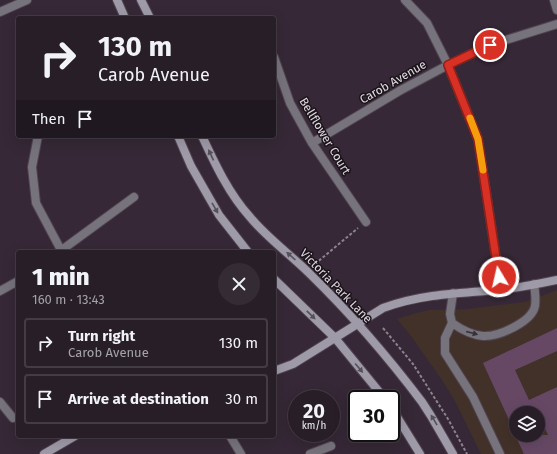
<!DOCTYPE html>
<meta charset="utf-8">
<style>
:root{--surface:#281e28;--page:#342b34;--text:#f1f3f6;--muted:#a5a2a8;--line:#443c45}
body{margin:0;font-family:"Fira Sans",sans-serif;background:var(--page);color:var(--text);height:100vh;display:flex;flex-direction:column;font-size:15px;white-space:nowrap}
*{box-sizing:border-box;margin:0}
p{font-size:13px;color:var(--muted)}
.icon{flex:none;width:22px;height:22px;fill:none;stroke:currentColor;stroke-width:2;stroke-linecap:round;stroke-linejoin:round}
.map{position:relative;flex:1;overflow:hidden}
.panel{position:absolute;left:16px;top:250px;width:260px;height:188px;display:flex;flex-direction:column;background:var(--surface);border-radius:4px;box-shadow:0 4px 16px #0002,0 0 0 1px var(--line)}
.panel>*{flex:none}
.top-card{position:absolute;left:16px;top:16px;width:260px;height:122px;border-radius:4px;box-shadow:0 4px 16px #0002,0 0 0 1px var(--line);background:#281e28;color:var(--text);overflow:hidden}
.tools{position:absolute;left:509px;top:406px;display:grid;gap:8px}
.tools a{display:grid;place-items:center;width:36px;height:36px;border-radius:50%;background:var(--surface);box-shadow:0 4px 16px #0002,0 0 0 1px var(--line);font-size:20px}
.speed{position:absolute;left:288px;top:390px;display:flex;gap:8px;font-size:20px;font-weight:700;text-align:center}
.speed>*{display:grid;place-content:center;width:52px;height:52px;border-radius:50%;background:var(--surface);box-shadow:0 4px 16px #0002,0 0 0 1px var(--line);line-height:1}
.speed small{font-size:10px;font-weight:400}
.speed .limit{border:2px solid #111;border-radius:6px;background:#fff;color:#111}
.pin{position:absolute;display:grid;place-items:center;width:34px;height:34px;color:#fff;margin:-17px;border:2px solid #fff;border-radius:50%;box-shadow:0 1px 4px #0007}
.me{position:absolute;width:44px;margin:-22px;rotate:351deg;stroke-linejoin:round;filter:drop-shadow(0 0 3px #0008)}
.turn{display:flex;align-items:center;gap:14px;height:84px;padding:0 16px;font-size:18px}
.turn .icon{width:52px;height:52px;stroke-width:2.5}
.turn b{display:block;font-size:28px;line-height:34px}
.then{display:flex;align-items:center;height:38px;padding:0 16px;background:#0003;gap:8px;font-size:15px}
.round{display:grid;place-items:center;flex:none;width:42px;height:42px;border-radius:21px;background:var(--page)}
.head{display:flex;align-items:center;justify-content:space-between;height:68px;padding:0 16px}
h1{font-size:24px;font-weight:800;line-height:30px}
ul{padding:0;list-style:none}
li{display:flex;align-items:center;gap:12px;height:50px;margin:0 8px 6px;padding:0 8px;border:2px solid var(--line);border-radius:4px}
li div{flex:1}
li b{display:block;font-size:15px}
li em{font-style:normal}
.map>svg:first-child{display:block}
.education{fill:#423128;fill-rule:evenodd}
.building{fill:#664865}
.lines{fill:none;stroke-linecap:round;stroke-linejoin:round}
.street-casing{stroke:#514451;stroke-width:10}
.secondary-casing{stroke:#514451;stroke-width:10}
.path{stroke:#8e828e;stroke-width:2;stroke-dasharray:3 2;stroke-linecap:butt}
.street{stroke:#76737c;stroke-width:8}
.secondary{stroke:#9f9aa8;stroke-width:8}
.oneway{fill:#56505a}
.oneway2{fill:#363037}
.route-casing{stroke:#8d1f18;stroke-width:10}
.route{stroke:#d93025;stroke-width:7}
.slow{stroke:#f59e0b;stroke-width:7}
.labels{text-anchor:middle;stroke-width:3;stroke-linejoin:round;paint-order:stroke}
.street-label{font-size:12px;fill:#e0d7e0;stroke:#1a141a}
</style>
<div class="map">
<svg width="557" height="454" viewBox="0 0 557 454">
<rect width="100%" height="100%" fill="#362836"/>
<!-- education -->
<path class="education" d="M557,290v164h-76l-26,-53 -11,-18 -33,-47 -14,-17 19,-6 13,-3 39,-1 57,-7zM516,413h22v22h-22z"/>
<!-- building -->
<path class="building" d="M557,328v23l-42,19 14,30 28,-13v67h-33l-9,-19h33l-10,-22h-22v22l-33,-72z"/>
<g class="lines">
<defs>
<path id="street" d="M405,0l22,23 21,42 30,74 23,151
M554,0l3,10
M0,12l27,-12
M274,57l16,46 22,40 54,79
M38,136l-6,31 4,36 26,49
M312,143l89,-53 47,-25 42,-20 67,-21
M59,252l75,-55
M0,291l18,-10
M453,293l-3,21 2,9c10,7 19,12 31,13 15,1 49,-14 52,-30 1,-6 0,-15 -1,-22
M452,323l-7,15v15l28,44 27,57
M0,402l13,16
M230,436l11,18
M310,454l21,-8"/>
<path id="secondary" d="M117,0l8,18
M141,0l9,18
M178,136l13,30 28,49 29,37
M202,136c13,28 27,58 48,81 17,21 40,37 60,57 40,39 78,83 112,128l9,14 22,38
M274,279l61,59 50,61
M274,371l19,-7 90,-56c37,-14 77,-15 116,-18 19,-2 39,-6 58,-10
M391,407l29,47
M44,454l31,-18"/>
</defs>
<!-- street casing -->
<use href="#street" class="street-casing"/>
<!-- secondary casing -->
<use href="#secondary" class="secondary-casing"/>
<!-- path -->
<path class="path" d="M315,264l43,-36
M383,328l30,36 35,55 19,35"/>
<!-- street -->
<use href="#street" class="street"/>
<!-- secondary -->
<use href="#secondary" class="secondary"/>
</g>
<!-- one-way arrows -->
<defs><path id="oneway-solid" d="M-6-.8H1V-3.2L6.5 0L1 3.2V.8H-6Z"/></defs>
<g class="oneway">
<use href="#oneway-solid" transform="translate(211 155) rotate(-115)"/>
<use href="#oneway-solid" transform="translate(215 208) rotate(60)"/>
<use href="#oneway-solid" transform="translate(291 256) rotate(-138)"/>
<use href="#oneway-solid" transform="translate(311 315) rotate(44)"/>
<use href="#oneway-solid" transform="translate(359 368) rotate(50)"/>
<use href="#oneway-solid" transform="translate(434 420) rotate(-121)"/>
</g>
<use class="oneway2" href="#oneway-solid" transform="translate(472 333) rotate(15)"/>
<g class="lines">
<defs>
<path id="route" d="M490,45l-42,20 30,74 21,138"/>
</defs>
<!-- route casing -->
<use href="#route" class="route-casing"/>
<!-- route -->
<use href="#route" class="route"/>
<!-- slow -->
<path class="slow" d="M470,118l8,21 5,31"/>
</g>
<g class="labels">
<!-- street labels -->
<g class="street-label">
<text transform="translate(393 82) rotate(-30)" y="4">Carob Avenue</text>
<text transform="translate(325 136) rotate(59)" y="4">Bellflower Court</text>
<text transform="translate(336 286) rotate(46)" y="4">Victoria Park Lane</text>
</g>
</g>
</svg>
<div class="tools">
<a><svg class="icon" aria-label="layers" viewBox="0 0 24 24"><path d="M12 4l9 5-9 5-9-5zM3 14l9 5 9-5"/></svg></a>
</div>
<div class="speed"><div>20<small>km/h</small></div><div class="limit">30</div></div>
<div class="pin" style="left:490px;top:45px;background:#d93025"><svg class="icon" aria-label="arrive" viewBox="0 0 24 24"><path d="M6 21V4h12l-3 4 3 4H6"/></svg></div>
<svg class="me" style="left:499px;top:277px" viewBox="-20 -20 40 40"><circle r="17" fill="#d93025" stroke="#fff" stroke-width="3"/><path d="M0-11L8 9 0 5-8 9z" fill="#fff"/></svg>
<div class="top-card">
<div class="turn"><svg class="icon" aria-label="right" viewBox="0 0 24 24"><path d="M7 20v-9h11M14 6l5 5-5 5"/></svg><div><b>130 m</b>Carob Avenue</div></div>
<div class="then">Then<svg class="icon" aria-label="arrive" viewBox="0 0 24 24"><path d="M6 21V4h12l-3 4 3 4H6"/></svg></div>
</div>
<section class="panel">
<div class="head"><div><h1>1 min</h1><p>160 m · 13:43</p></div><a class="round"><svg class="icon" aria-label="close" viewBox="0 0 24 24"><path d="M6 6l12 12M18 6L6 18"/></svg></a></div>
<ul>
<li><svg class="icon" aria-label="right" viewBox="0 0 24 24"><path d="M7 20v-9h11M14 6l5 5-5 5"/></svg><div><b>Turn right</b><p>Carob Avenue</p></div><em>130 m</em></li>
<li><svg class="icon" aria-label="arrive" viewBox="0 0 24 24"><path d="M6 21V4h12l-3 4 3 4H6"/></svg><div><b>Arrive at destination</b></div><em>30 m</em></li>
</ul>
</section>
</div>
